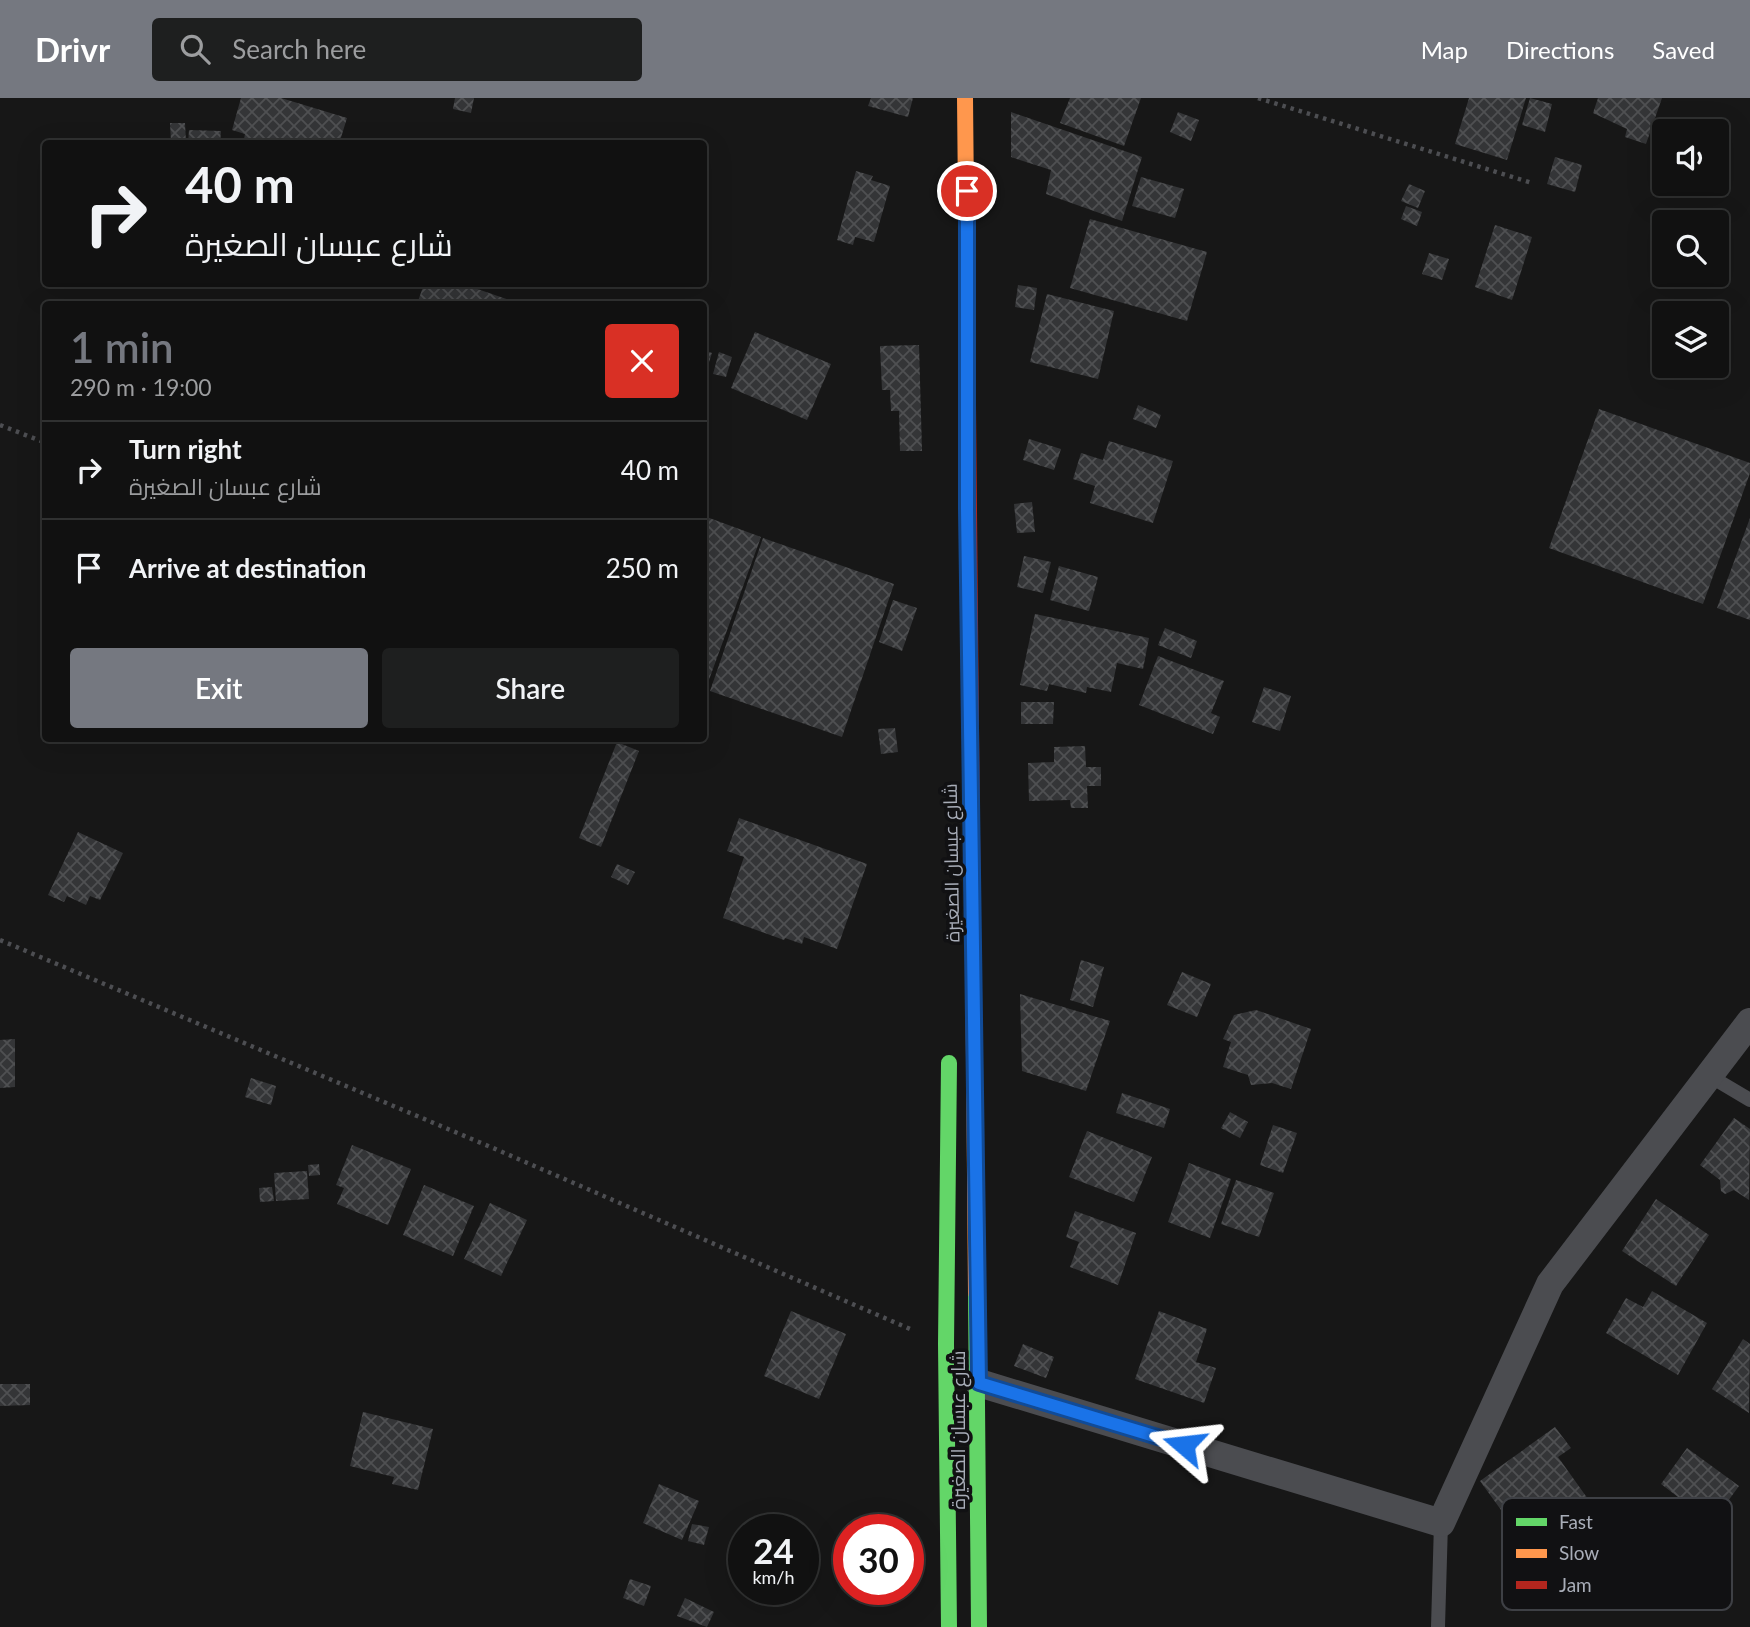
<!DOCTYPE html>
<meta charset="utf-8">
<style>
:root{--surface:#111;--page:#1e1f1f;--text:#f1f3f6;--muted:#9c9d9f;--line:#303131;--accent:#757880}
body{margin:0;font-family:Lato,Cairo,sans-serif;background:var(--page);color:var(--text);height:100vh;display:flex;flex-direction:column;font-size:26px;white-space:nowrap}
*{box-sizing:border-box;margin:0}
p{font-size:23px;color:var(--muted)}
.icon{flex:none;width:38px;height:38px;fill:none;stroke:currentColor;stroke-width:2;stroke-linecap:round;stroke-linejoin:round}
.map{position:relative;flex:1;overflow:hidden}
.sheet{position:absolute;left:42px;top:203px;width:665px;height:441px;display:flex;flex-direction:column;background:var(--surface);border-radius:7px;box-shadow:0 7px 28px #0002,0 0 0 2px var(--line)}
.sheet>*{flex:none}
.hud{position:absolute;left:42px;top:42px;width:665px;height:147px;border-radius:7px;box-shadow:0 7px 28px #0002,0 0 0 2px var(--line);background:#111;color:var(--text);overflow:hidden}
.tools{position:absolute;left:1652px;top:21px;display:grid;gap:14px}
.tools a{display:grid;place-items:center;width:77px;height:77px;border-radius:7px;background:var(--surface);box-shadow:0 7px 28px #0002,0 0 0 2px var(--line);font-size:35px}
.speed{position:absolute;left:728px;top:1416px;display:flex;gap:14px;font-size:35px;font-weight:700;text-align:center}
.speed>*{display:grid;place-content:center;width:91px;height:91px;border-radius:50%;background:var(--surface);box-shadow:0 7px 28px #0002,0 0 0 2px var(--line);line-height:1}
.speed small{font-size:18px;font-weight:400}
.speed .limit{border:10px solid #d22;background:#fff;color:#111}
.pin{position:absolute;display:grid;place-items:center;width:60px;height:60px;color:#fff;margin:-30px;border:4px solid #fff;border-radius:50%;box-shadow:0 2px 7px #0007}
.me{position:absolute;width:77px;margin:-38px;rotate:287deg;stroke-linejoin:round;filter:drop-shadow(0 0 5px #0008)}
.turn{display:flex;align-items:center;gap:24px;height:147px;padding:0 28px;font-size:32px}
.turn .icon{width:91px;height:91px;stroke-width:2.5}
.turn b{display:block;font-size:49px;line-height:60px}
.round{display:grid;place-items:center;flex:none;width:74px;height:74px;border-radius:7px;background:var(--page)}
.overview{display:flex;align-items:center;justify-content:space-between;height:119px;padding:0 28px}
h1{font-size:42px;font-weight:600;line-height:52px;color:var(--accent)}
.action{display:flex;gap:14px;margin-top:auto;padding:14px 28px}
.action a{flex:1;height:80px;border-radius:7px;background:var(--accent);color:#fff;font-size:28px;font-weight:600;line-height:80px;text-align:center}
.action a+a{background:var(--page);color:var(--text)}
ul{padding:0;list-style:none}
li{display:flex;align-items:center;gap:21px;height:98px;padding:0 28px;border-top:2px solid var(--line)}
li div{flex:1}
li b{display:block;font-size:26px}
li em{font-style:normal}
header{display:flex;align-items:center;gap:42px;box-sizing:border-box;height:98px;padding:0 35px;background:var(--accent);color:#fff}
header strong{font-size:33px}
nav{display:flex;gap:38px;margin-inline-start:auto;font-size:24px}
.search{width:490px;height:63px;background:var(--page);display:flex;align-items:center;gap:18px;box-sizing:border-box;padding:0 24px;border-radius:7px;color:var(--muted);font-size:26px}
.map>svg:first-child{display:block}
.building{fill:url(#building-cross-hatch)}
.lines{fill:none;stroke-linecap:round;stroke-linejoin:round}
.path{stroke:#4d4e52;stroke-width:4.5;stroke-dasharray:3.5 5;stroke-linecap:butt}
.lane{stroke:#4b4c50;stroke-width:14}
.street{stroke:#4b4c50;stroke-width:28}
.fast{stroke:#63d668;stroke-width:16}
.slow{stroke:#ff974d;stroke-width:16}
.jam{stroke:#b3261e;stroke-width:16}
.route-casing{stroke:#114b97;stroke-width:18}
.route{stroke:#1a73e8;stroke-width:12}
.labels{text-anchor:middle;stroke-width:7;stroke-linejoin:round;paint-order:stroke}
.street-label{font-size:19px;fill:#a8adb8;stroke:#111113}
.key{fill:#111113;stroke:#3e4045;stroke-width:2}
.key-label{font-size:19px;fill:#a8adb8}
</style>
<header>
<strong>Drivr</strong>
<div class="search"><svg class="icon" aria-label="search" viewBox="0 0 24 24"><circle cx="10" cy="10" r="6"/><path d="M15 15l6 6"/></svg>Search here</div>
<nav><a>Map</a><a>Directions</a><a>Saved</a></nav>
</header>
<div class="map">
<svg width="1750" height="1529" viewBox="0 0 1750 1529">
<defs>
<pattern id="building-cross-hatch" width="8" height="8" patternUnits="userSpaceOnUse" patternTransform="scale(1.75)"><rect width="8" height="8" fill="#343537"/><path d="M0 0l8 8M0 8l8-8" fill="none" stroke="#4f5052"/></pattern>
</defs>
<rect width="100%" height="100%" fill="#171717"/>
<!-- building -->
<path class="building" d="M241,0h40l66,20 -8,26h-96l2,-10 -13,-4z
M455,0h19l-3,15 -18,-4z
M871,0h42l-5,19 -40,-11z
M1070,0h71l-17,48 -64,-23z
M1469,0h57l-19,62 -52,-16z
M1530,0l22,6 -7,28 -23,-7z
M1598,0h64l-16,46 -21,-7 2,-8 -34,-16z
M1011,14l131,45 -20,64 -76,-27 5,-24 -40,-13z
M1178,14l21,8 -8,21 -21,-9z
M170,25h15l1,19h-15z
M189,32l32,1 -1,13h-32z
M1555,59l27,8 -7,27 -28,-8z
M856,73l17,5 -2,4 19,6 -16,56 -19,-5 -2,8 -16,-5z
M1141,79l43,12 -9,29 -43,-12z
M1409,86l16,7 -7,17 -17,-7z
M1406,108l16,6 -5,14 -16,-7z
M1090,121l117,33 -20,69 -117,-33z
M1495,127l37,12 -20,63 -37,-13z
M1429,155l20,6 -7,21 -20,-6z
M424,186h39l58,20h-104z
M1018,187l19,3 -3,22 -19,-3z
M1047,196l67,17 -16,68 -68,-17z
M755,234l76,32 -24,56 -76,-32z
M919,247l3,106h-22l-1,-40h-8l-1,-21h-8l-2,-44z
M704,252l8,3 -6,19 -2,-1z
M719,254l13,5 -6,20 -13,-3z
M1138,307l23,10 -5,13 -23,-9z
M1599,311l151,54v10l-47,131 -154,-56z
M1029,341l32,10 -7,21 -31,-10z
M1109,343l64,20 -20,62 -63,-20 5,-17 -22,-7 8,-26 22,7z
M1032,404l3,30 -18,1 -3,-29z
M704,418l57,21 -55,151 -2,-1z
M1750,420v102l-33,-12z
M763,440l131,46 -52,153 -132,-46z
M1024,458l27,6 -8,31 -26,-6z
M1059,468l39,11 -9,34 -39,-11z
M893,502l24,8 -15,43 -23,-9z
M1035,516l114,24 -6,31 -26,-6 -6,29 -24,-5 -1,6 -37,-9 -2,7 -27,-6z
M1165,530l32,13 -6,17 -33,-13z
M1158,558l66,25 -13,32 9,4 -7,17 -74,-29z
M1264,589l27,9 -11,35 -28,-9z
M1021,604h33l-1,22h-32z
M895,630l3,24 -17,2 -3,-25z
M617,644l22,9 -38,96 -22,-9z
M1085,648l1,21h15v19h-14l1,22h-17l-1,-8 -41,1 -1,-38 26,-1v-15z
M739,720l128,46 -30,85 -33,-12 -2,7 -17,-6 -1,2 -61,-22 21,-61 -17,-6z
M78,734l45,21 -23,47 -10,-4 -4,9 -19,-9 -3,6 -16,-7z
M617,766l18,8 -7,13 -17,-8z
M1081,862l23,7 -11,40 -23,-7z
M1182,874l29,12 -14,33 -30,-12z
M1020,896l90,27 -24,70 -64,-20z
M1256,912l55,19 -20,60 -19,-6 -21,2 -3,-10 -25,-8 8,-25 -8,-3 11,-24z
M15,941v48l-15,1v-48z
M251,980l25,8 -5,19 -26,-8z
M1122,995l48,16 -6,19 -48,-15z
M1230,1014l18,10 -8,16 -19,-10z
M1734,1020l16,11 -1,71 -15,-10 -9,4 -4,-3 -1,-11 -20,-15z
M1273,1027l24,8 -14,40 -23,-8z
M1087,1033l65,26 -18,45 -65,-25z
M352,1047l59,24 -23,56 -51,-21 7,-16 -8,-3z
M1189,1065l42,16 -21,59 -42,-16z
M319,1066l1,11 -11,1 -1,-11z
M307,1073l2,28 -33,2 -2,-28z
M1236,1082l38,13 -15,44 -38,-13z
M424,1087l50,21 -21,50 -50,-21z
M272,1089l2,14 -14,1 -1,-14z
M1656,1101l53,36 -33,51 -54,-35z
M490,1105l37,17 -26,56 -37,-17z
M1075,1113l61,22 -18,52 -48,-18 9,-25 -13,-5z
M1652,1193l55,32 -29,52 -72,-42 20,-35 17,9z
M791,1213l55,23 -27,65 -55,-23z
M1159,1213l48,18 -11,33 20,6 -12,35 -69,-24z
M1743,1241l7,5 -1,69 -37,-24z
M1023,1246l31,13 -8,21 -32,-12z
M0,1286h30v21l-30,1z
M363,1314l70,17 -15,61 -26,-6 2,-7 -44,-11z
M1555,1329l16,21 -13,9 50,70 -62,45 -66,-91z
M1687,1350l52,38 -27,37 -51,-39z
M659,1386l40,17 -17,39 -39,-17z
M692,1426l17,3 -5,18 -16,-4z
M630,1481l21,7 -7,20 -21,-8z
M685,1500l29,14 -7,15 -30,-11z"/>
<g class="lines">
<!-- path -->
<path class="path" d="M1258,0l274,85
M0,327l46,18
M0,842l493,208 417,181"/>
<!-- lane -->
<path class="lane" d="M1708,977l42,25
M1438,1529l3,-104"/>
<!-- street -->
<path class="street" d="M979,1285l462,140 109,-239 200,-262"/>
<!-- fast -->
<path class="fast" d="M949,965l-3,281 3,283
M976,1195l3,334"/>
<!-- slow -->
<path class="slow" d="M965,0l3,305
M973,842l3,353"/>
<!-- jam -->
<path class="jam" d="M968,305l5,537"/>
</g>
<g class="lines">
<defs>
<path id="route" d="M967,93v318l12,874 205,62"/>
</defs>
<!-- route casing -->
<use href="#route" class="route-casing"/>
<!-- route -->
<use href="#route" class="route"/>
</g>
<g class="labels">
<!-- street labels -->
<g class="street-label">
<text transform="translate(951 765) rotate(-91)" y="7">شارع عبسان الصغيرة</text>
<text transform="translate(958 1332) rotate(-90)" y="7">شارع عبسان الصغيرة</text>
</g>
</g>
<!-- legend -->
<rect x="1502" y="1400" width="230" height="112" rx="10" class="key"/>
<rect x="1516" y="1420" width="31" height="8" fill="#63d668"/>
<rect x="1516" y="1451" width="31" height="9" fill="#ff974d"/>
<rect x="1516" y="1483" width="31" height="8" fill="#b3261e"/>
<g class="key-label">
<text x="1559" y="1431">Fast</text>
<text x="1559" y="1462">Slow</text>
<text x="1559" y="1494">Jam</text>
</g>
</svg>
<div class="tools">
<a><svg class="icon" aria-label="sound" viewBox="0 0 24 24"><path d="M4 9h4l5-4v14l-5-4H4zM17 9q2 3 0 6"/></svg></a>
<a><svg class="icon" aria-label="search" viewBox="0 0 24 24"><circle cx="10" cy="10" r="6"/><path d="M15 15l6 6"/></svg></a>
<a><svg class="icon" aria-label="layers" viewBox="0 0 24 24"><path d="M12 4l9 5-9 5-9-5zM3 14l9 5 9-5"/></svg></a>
</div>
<div class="speed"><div>24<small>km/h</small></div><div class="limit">30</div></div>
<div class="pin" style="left:967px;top:93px;background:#d93025"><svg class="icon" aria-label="arrive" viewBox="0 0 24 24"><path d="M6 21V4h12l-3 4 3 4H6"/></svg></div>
<svg class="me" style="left:1184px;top:1347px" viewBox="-20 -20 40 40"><path d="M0-17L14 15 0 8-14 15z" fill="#1a73e8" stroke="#fff" stroke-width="4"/></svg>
<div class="hud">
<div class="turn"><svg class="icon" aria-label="right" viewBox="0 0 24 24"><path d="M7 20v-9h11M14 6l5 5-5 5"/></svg><div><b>40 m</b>شارع عبسان الصغيرة</div></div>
</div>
<section class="sheet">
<div class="overview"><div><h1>1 min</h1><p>290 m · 19:00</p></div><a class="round" style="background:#d93025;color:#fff"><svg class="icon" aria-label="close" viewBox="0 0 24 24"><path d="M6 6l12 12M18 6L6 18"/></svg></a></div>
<ul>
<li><svg class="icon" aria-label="right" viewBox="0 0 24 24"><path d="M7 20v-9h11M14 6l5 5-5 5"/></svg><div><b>Turn right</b><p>شارع عبسان الصغيرة</p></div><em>40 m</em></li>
<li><svg class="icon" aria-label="arrive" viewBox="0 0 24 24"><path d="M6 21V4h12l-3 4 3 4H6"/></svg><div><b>Arrive at destination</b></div><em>250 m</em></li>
</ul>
<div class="action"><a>Exit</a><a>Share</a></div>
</section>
</div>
